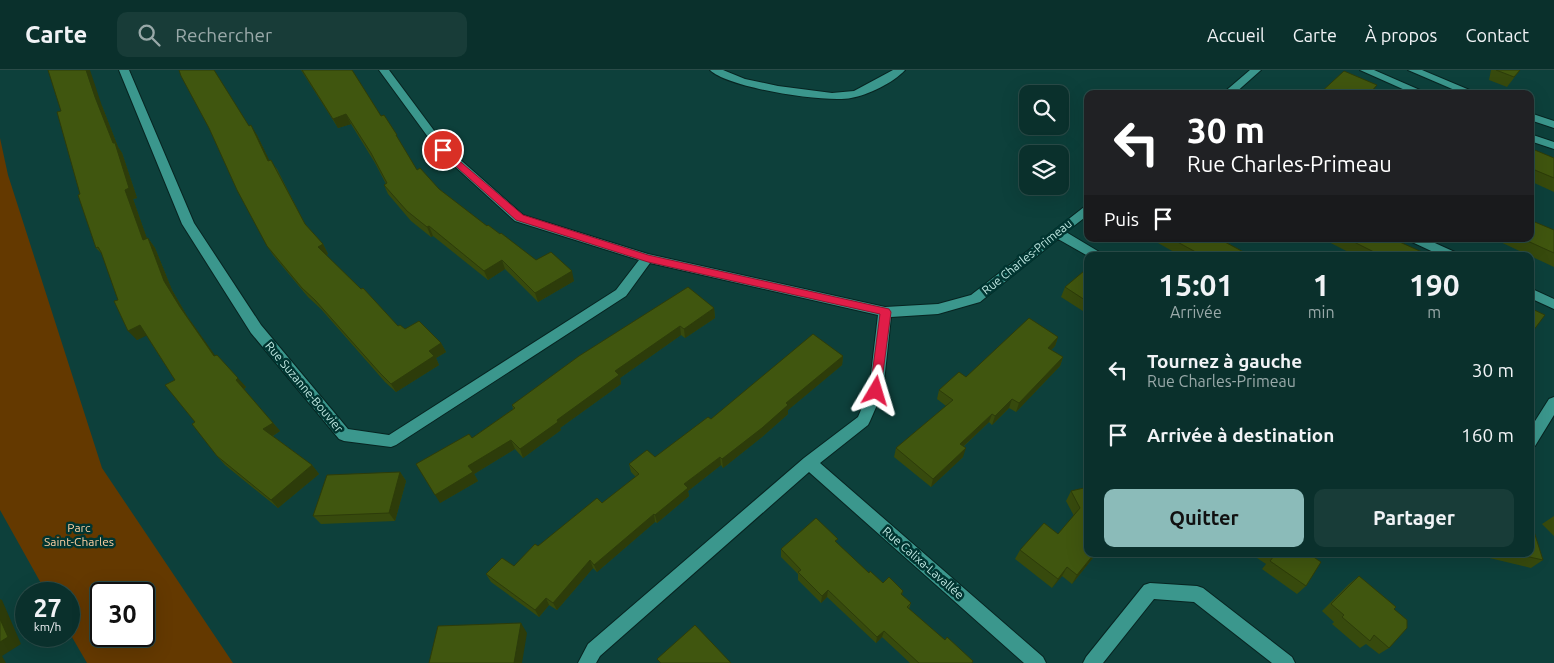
<!DOCTYPE html>
<html lang="fr">
<meta charset="utf-8">
<style>
:root{--surface:#0a302c;--page:#183c38;--text:#f1f3f6;--muted:#99a9a9;--line:#2a4b48;--accent:#8bbbb9}
body{margin:0;font-family:Ubuntu,sans-serif;background:var(--page);color:var(--text);height:100vh;display:flex;flex-direction:column;font-size:19px;white-space:nowrap}
*{box-sizing:border-box;margin:0}
p{font-size:16px;color:var(--muted)}
.icon{flex:none;width:28px;height:28px;fill:none;stroke:currentColor;stroke-width:2;stroke-linecap:round;stroke-linejoin:round}
.map{position:relative;flex:1;overflow:hidden}
.side{position:absolute;left:1084px;top:182px;width:450px;height:305px;display:flex;flex-direction:column;background:var(--surface);border-radius:10px;box-shadow:0 5px 20px #0002,0 0 0 1px var(--line)}
.side>*{flex:none}
.guide{position:absolute;left:1084px;top:20px;width:450px;height:152px;border-radius:10px;box-shadow:0 5px 20px #0002,0 0 0 1px var(--line);background:#202124;color:#fff;overflow:hidden}
.fabs{position:absolute;left:1019px;top:15px;display:grid;gap:10px}
.fabs a{display:grid;place-items:center;width:50px;height:50px;border-radius:10px;background:var(--surface);box-shadow:0 5px 20px #0002,0 0 0 1px var(--line);font-size:25px}
.speed{position:absolute;left:15px;top:512px;display:flex;gap:10px;font-size:25px;font-weight:700;text-align:center}
.speed>*{display:grid;place-content:center;width:65px;height:65px;border-radius:50%;background:var(--surface);box-shadow:0 5px 20px #0002,0 0 0 1px var(--line);line-height:1}
.speed small{font-size:12px;font-weight:400}
.speed .limit{border:2px solid #111;border-radius:8px;background:#fff;color:#111}
.pin{position:absolute;display:grid;place-items:center;width:42px;height:42px;color:#fff;margin:-21px;border:2px solid #fff;border-radius:50%;box-shadow:0 1px 5px #0007}
.me{position:absolute;width:55px;margin:-28px;rotate:7deg;stroke-linejoin:round;filter:drop-shadow(0 0 4px #0008)}
.turn{display:flex;align-items:center;gap:18px;height:105px;padding:0 20px;font-size:22px}
.turn .icon{width:65px;height:65px;stroke-width:2.5}
.turn b{display:block;font-size:35px;line-height:42px}
.then{display:flex;align-items:center;height:48px;padding:0 20px;background:#0003;gap:10px;font-size:19px}
.eta{display:flex;justify-content:space-evenly;align-items:center;height:85px;text-align:center}
.eta b{font-size:30px;font-weight:600;line-height:35px}
.action{display:flex;gap:10px;margin-top:auto;padding:10px 20px}
.action a{flex:1;height:58px;border-radius:10px;background:var(--accent);color:#111;font-size:20px;font-weight:600;line-height:58px;text-align:center}
.action a+a{background:var(--page);color:var(--text)}
ul{padding:0;list-style:none}
li{display:flex;align-items:center;gap:15px;height:65px;padding:0 20px}
li div{flex:1}
li b{display:block;font-size:19px}
li em{font-style:normal}
header{display:flex;align-items:center;gap:30px;box-sizing:border-box;height:70px;padding:0 25px;background:var(--surface);border-bottom:1px solid var(--line)}
header strong{font-size:24px}
nav{display:flex;gap:28px;margin-inline-start:auto;font-size:18px}
.search{width:350px;height:45px;background:var(--page);display:flex;align-items:center;gap:12px;box-sizing:border-box;padding:0 18px;border-radius:10px;color:var(--muted);font-size:19px}
.map>svg:first-child{display:block}
.green{fill:#643900;fill-rule:evenodd}
.lines{fill:none;stroke-linecap:round;stroke-linejoin:round}
.minor-casing{stroke:#072421;stroke-width:2}
.tertiary-casing{stroke:#072421;stroke-width:2}
.minor{fill:#3b978d;fill-rule:evenodd}
.tertiary{fill:#3b978d;fill-rule:evenodd}
.wall{fill:#374a0d}
.shaded-wall{fill:#2d3c0a}
.building{fill:#40560f;stroke:#2d3c0a}
.route{fill:#e11d48;stroke:#92132f}
.labels{text-anchor:middle;stroke-width:5;stroke-linejoin:round;paint-order:stroke}
.street-label{font-size:12px;fill:#bee7e1;stroke:#003531}
.park-label{font-size:12px;fill:#fdd0a4;stroke:#003531}
</style>
<header>
<strong>Carte</strong>
<div class="search"><svg class="icon" aria-label="search" viewBox="0 0 24 24"><circle cx="10" cy="10" r="6"/><path d="M15 15l6 6"/></svg>Rechercher</div>
<nav><a>Accueil</a><a>Carte</a><a>À propos</a><a>Contact</a></nav>
</header>
<div class="map">
<svg width="1554" height="593" viewBox="0 0 1554 593">
<rect width="100%" height="100%" fill="#0d403b"/>
<!-- green -->
<path class="green" d="M0,68l8,37 94,293 131,195h-146l-18,-31v-38h-22l-47,-84zM101,524h43v42h-43z"/>
<g class="lines">
<defs>
<path id="minor" d="M119,0h10l65,153 67,102 87,104 41,6 227,-145 23,-30 -124,-39 -76,-69 -60,-82h10l58,78 76,67 125,39 237,53 53,-3 33,-9 117,-91v11l-22,17 35,21 2,3h-15l-30,-17 -78,63 -42,12 -47,3 -8,74 -13,30 -2,4 -48,38 223,194 3,6h-22l-215,-191 -209,184 -4,7h-18l10,-19 216,-186 54,-41 11,-26 9,-76 -228,-52 -24,33 -230,149 -5,2 -47,-6 -5,-2 -88,-106 -69,-109z
M710,0h13l22,9 33,7 54,7 22,-2 39,-21h12c-12,13 -37,25 -54,28 -25,5 -123,-10 -141,-28z
M1250,0h11l-27,24h-12z
M1410,169h16l31,14 2,3h-17l-30,-14z
M1530,218l24,11v10l-24,-11z
M1554,327v18l-19,31 -5,2v-19l19,-30z
M1150,513l47,3 6,2 89,69 3,6h-23l-78,-61 -40,-3 -51,64h-20l3,-6 58,-72z"/>
<path id="tertiary" d="M1360,0h14l55,24h-15z
M1408,0h14l57,24h-15z
M1530,43l24,8v7l-24,-8z
M1530,64l24,8v7l-24,-8z"/>
</defs>
<!-- minor casing -->
<use href="#minor" class="minor-casing"/>
<!-- tertiary casing -->
<use href="#tertiary" class="tertiary-casing"/>
<!-- minor -->
<use href="#minor" class="minor"/>
<!-- tertiary -->
<use href="#tertiary" class="tertiary"/>
</g>
<!-- wall -->
<path class="wall" d="M301,0h51l29,46 20,29 16,25 22,19 48,37 49,34 38,21 -36,21 -33,-33 -17,11 -55,-44 -2,1 -20,-16 -23,-27 -4,-9 2,-1 -11,-21 -24,-39 -13,4z
M1491,0h29l-13,17 -18,-7z
M102,36l16,41 4,6 15,45 -4,1 14,40 1,-1 7,10 17,42 15,26 28,40 31,31 -2,2 36,42 -7,5 39,29 7,9 -41,34 -53,-43 -8,-9 -22,-34 -20,-42 -29,-45 -9,5 -19,-40 -16,-46 -6,-6 -16,-54z
M249,56l8,9 12,25 8,9 29,57 17,18 5,10 -2,1 72,71 7,3 36,14 5,9 -10,6 3,7 -43,27 -11,-10 -64,-73 -13,-12 -35,-42 -6,-9 -58,-118z
M1530,78l24,10v34l-24,-11z
M1554,160v37l-60,-28h36z
M1151,169h78l-3,3 25,14h-70z
M1323,169h70l38,17h-75z
M1088,203v38l-2,2 -25,-16 4,-10z
M714,238l1,10 -30,20 -4,-3 -61,43 1,6 -61,44 1,2 -38,28 -8,-9 -41,25 4,7 -38,22 32,-65 41,-29 -1,-4z
M1058,267l-3,9 -4,4 12,7 -3,9 -44,46 -7,-4 -17,17 -3,-3 -26,25v10l-32,30 -37,-30 2,-9 50,-42 -9,-7 2,-9z
M843,286l-1,9 -54,45v4l-26,23 -39,31 -2,-3 -33,26 1,5 -32,27 -2,-1 -58,50 -4,-4 -36,42 -8,-5 -10,12 -48,-35 -5,-8 28,-8 24,-20 64,-43 34,-26 -5,-5 -2,-8 26,-7 56,-38z
M400,402l6,9 -11,40 -74,3 -8,-8z
M1088,417l8,67 -24,30 -10,-8 -10,12 -37,-29 5,-9 38,-16 16,-18 -8,-15 5,-10z
M1554,446v20l-12,-12z
M837,474l32,29 14,10 20,8 -1,4 9,8 -2,6 36,31 27,23h-62l-28,-26 -6,6 -49,-46 -6,6 -23,-23v-6l-17,-17v-8z
M1254,484h55l-3,32 -9,8 -35,-25 4,-5 -12,-8z
M1477,484h53l13,6 -12,8 -54,-13z
M1359,506l35,33 -5,39 -10,6 -13,-10 -6,4 -28,-24 2,-2 -12,-11 27,-27z"/>
<!-- shaded-wall -->
<path class="shaded-wall" d="M86,0h4l12,36 16,41 4,6 15,45 -4,1 18,51 -8,-10 -18,-50 -12,-47 -18,-46z
M1377,15l-6,9h-2z
M346,44l5,10 -13,4 -5,-9z
M251,55l6,10 17,35 -6,-9z
M429,156l4,10 -2,1 -4,-10z
M148,168l7,10 17,42 15,26 35,49 -8,-9 -34,-49 -16,-26z
M1225,169h4l-11,11 5,-9z
M323,174l5,10 -4,2 -6,-9z
M502,190l3,9 -17,11 -4,-9z
M572,201l2,10 -36,21 -3,-9z
M714,238l1,10 -30,20 -1,-9z
M140,255l8,10 -11,5 -9,-9z
M680,256l1,9 -61,43 1,6 -61,44 1,2 -38,28 -3,-9 37,-29 58,-49z
M1058,267l-3,9 -11,11 4,-9z
M441,273l5,9 -10,6 3,7 -43,27 -5,-8 38,-33z
M843,286l-1,9 -54,45v4l-26,23 -39,31 -1,-9 64,-56z
M1063,287l-3,9 -44,46 3,-9z
M238,308l8,9 -2,2 -8,-9z
M1012,329l-3,9 -17,17 3,-9z
M992,344l-3,8 -32,30 3,-8z
M273,353l7,8 -9,6 -8,-8z
M511,370l4,9 -41,25 4,7 -38,22 -5,-8 33,-29z
M966,378l-3,9 -32,30 2,-8z
M720,387l1,8 -33,26 1,5 -32,27 -2,-8 29,-31z
M312,395l7,9 -41,34 -7,-8z
M400,402l6,9 -11,40 -6,-8z
M654,444l1,8 -58,50 -3,-7z
M1094,484h2l-24,30 5,-9z
M590,490l3,8 -36,42 -4,-7z
M1067,497l-5,9 -10,12 6,-9z
M828,520l-1,7 -6,6 1,-7z
M546,528l3,7 -10,12 -4,-7z
M0,529l2,1 19,44 -19,12 4,7h-6z
M521,553l6,10 -5,30h-8z
M884,561l-2,6 -6,6 1,-6z"/>
<!-- building -->
<path class="building" d="M48,0h38l9,27 18,46h2l14,45 -4,2 18,50 5,-2 16,43 16,26 34,49 3,-1 21,23 -2,2 37,43 -10,6 49,36 -41,35 -54,-44 -25,-32 3,-2 -30,-37 10,-5 -35,-55 -12,6 -14,-30 4,-1 -17,-48 -3,-5 -2,1 -18,-53 2,-1 -23,-82 4,-1z
M179,0h35l35,56 2,-1 17,36 3,-1 34,64 18,20 -5,3 43,42 2,-1 35,38 2,-1 5,4 14,-8 22,22 -12,8 5,5 -43,28 -11,-11 -65,-73 -13,-12 -35,-42 -30,-56 -28,-62 -28,-52z
M302,0h50l29,46 3,-1 13,20h-1l21,35 3,-2 19,21 48,37 1,-1 12,9 1,-1 35,27 15,-8 21,19 -37,22 -33,-33 -18,11 -55,-45 -2,1 -20,-16 -23,-26 3,-2 -16,-30 -25,-39 -13,5z
M1496,0h24l-6,7z
M1344,1l33,14 -8,9h-50z
M1530,78l24,10v20l-24,-10z
M1530,150l24,10v23l-31,-14h7z
M1172,169h53l-2,2 28,15h-48z
M1348,169h45l38,17h-58l3,-3z
M1084,201l4,2v29l-23,-15z
M688,217l26,21 -30,21 -4,-3 -65,45 4,4 -62,45 1,2 -38,27 -9,-9 -43,26 5,6 -38,23 -19,-31 53,-30 3,4 43,-30 -3,-3 67,-49z
M1530,238l15,7 -15,20z
M1029,248l29,19 -10,11 15,9 -44,46 -7,-4 -17,17 -3,-2 -32,30 6,4 -33,31 -37,-31 57,-48 -14,-10 20,-18 7,5z
M813,264l30,22 -57,47 2,2 -26,23 -40,31 -2,-2 -36,27 4,4 -33,27 -1,-1 -60,51 -4,-5 -37,43 -7,-5 -11,12 -49,-36 16,-16 12,8 21,-22 3,2 59,-48 5,5 37,-29 -10,-10 18,-14 8,7 53,-40 3,2z
M400,402l-11,41 -76,3 14,-41z
M1088,417v67h6l-17,21 -10,-8 -9,12 -38,-29 24,-27 14,11 22,-26 -9,-17z
M816,448l22,21 -3,2 34,32 1,-2 13,12 6,-6 14,14 -2,3 10,9 -4,4 38,33 2,-3 26,24 -1,2h-53l-35,-32 -7,6 -49,-47 -6,6 -24,-24 3,-2 -20,-21z
M1530,449l13,41 -27,-6h14z
M1270,484h39l12,8 -15,24 -36,-25 4,-5z
M1359,506l37,31 -2,2 13,11v8l-18,20 -15,-13 -4,6 -28,-24 2,-2 -13,-11z
M0,549l8,18 -8,5z
M521,553l-7,40h-85l9,-37z
M695,555l36,38h-70l-4,-4z"/>
<!-- route -->
<path class="route" d="M443,77l80,68 125,40 241,54 2,3 -11,83h-8l-2,-4 10,-77 -232,-52 -132,-42 -76,-68 -1,-2z"/>
<g class="labels">
<!-- street labels -->
<g class="street-label">
<text transform="translate(1027 187) rotate(-39)" y="4">Rue Charles-Primeau</text>
<text transform="translate(304 317) rotate(50)" y="4">Rue Suzanne-Bouvier</text>
<text transform="translate(923 493) rotate(41)" y="4">Rue Calixa-Lavallée</text>
</g>
<!-- park labels -->
<g class="park-label">
<text x="79" y="462">Parc<tspan x="79" dy="14">Saint-Charles</tspan></text>
</g>
</g>
</svg>
<div class="fabs">
<a><svg class="icon" aria-label="search" viewBox="0 0 24 24"><circle cx="10" cy="10" r="6"/><path d="M15 15l6 6"/></svg></a>
<a><svg class="icon" aria-label="layers" viewBox="0 0 24 24"><path d="M12 4l9 5-9 5-9-5zM3 14l9 5 9-5"/></svg></a>
</div>
<div class="speed"><div>27<small>km/h</small></div><div class="limit">30</div></div>
<div class="pin" style="left:443px;top:80px;background:#d93025"><svg class="icon" aria-label="arrive" viewBox="0 0 24 24"><path d="M6 21V4h12l-3 4 3 4H6"/></svg></div>
<svg class="me" style="left:876px;top:321px" viewBox="-20 -20 40 40"><path d="M0-17L14 15 0 8-14 15z" fill="#e11d48" stroke="#fff" stroke-width="4"/></svg>
<div class="guide">
<div class="turn"><svg class="icon" aria-label="left" viewBox="0 0 24 24"><path d="M17 20v-9H6M10 6l-5 5 5 5"/></svg><div><b>30 m</b>Rue Charles-Primeau</div></div>
<div class="then">Puis<svg class="icon" aria-label="arrive" viewBox="0 0 24 24"><path d="M6 21V4h12l-3 4 3 4H6"/></svg></div>
</div>
<section class="side">
<div class="eta">
<div><b>15:01</b><p>Arrivée</p></div>
<div><b>1</b><p>min</p></div>
<div><b>190</b><p>m</p></div>
</div>
<ul>
<li><svg class="icon" aria-label="left" viewBox="0 0 24 24"><path d="M17 20v-9H6M10 6l-5 5 5 5"/></svg><div><b>Tournez à gauche</b><p>Rue Charles-Primeau</p></div><em>30 m</em></li>
<li><svg class="icon" aria-label="arrive" viewBox="0 0 24 24"><path d="M6 21V4h12l-3 4 3 4H6"/></svg><div><b>Arrivée à destination</b></div><em>160 m</em></li>
</ul>
<div class="action"><a>Quitter</a><a>Partager</a></div>
</section>
</div>
